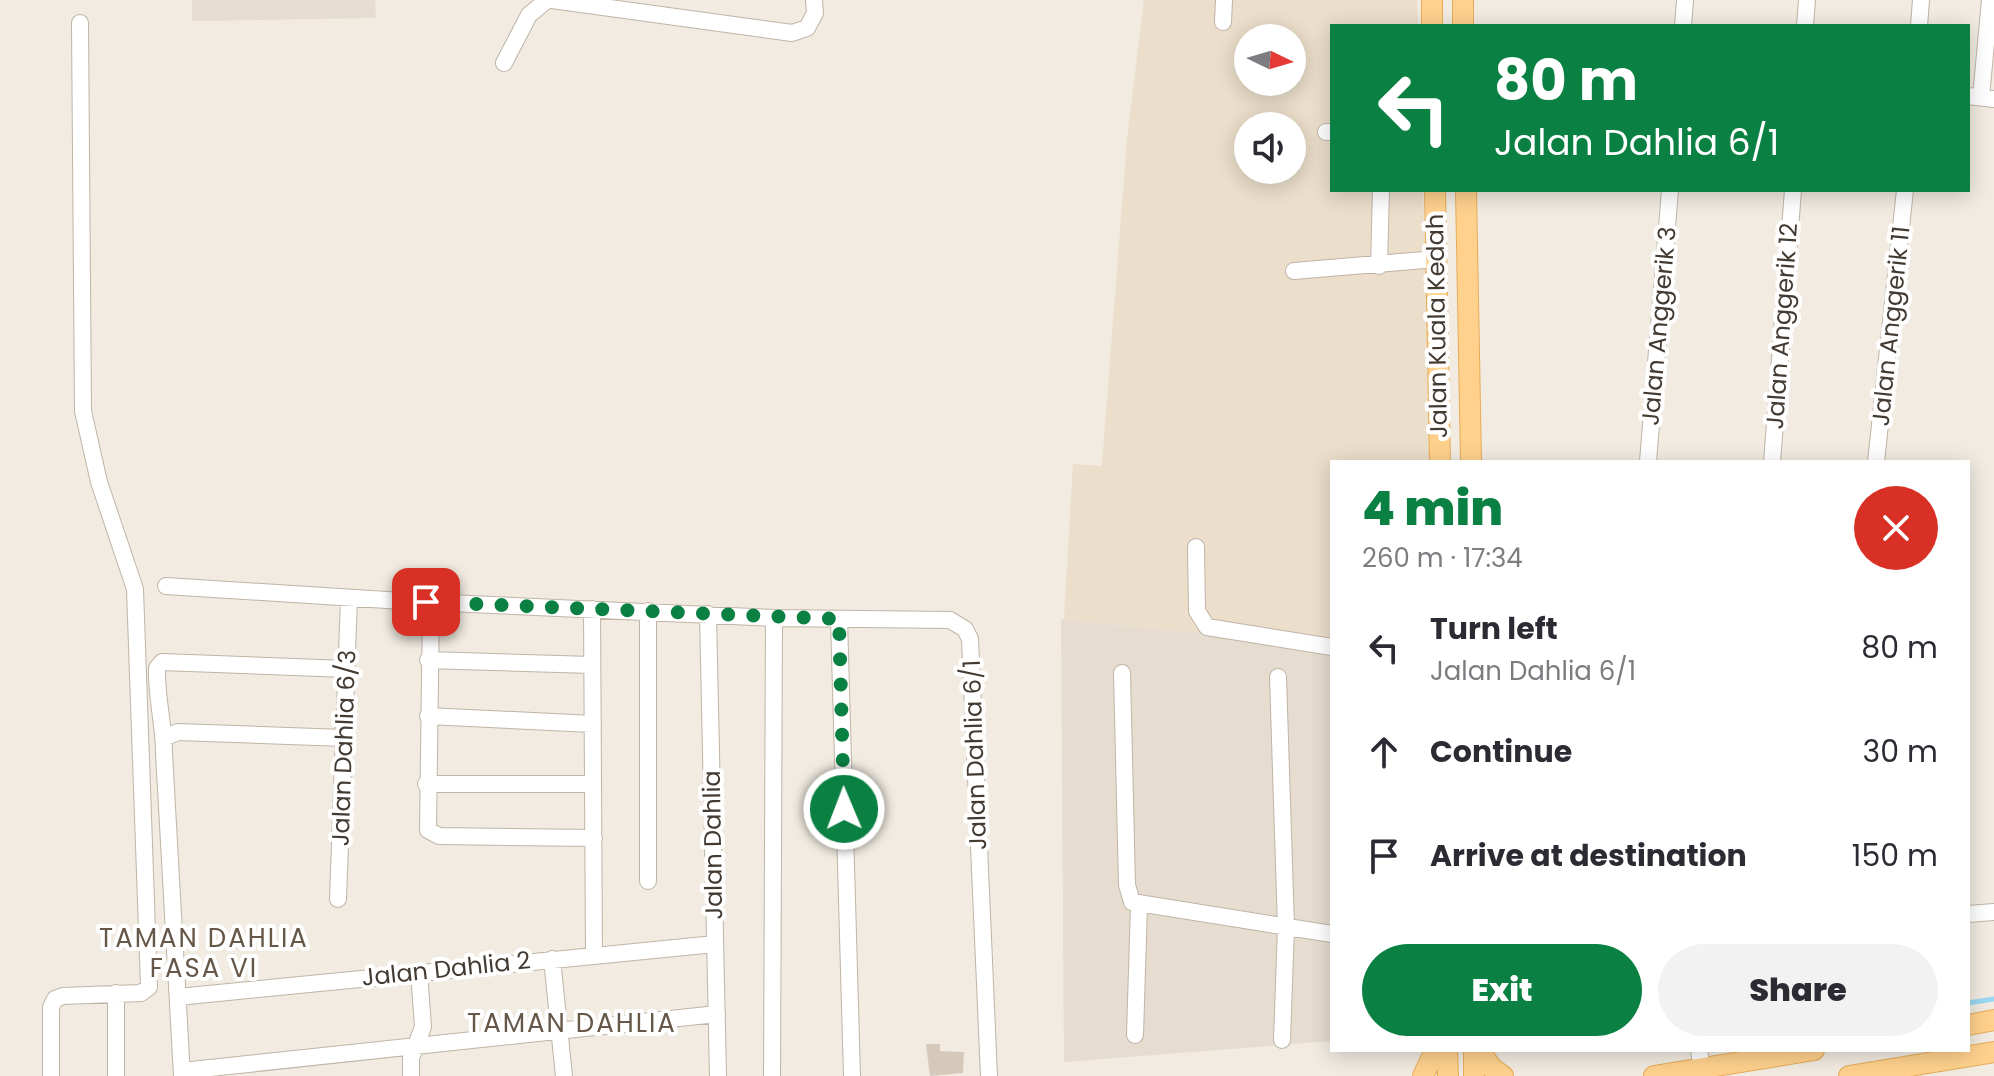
<!DOCTYPE html>
<meta charset="utf-8">
<style>
:root{--surface:#fff;--page:#f2f2f3;--text:#2b2b33;--muted:#7c7c81;--accent:#0b8043}
body{margin:0;font-family:Poppins,sans-serif;background:var(--page);color:var(--text);height:100vh;display:flex;flex-direction:column;font-size:30px;white-space:nowrap}
*{box-sizing:border-box;margin:0}
p{font-size:26px;color:var(--muted)}
.icon{flex:none;width:44px;height:44px;fill:none;stroke:currentColor;stroke-width:2;stroke-linecap:round;stroke-linejoin:round}
.map{position:relative;flex:1;overflow:hidden}
.sheet{position:absolute;left:1330px;top:460px;width:640px;height:592px;display:flex;flex-direction:column;background:var(--surface);border-radius:0px;box-shadow:0 4px 20px #0003}
.sheet>*{flex:none}
.banner{position:absolute;left:1330px;top:24px;width:640px;height:168px;border-radius:0px;box-shadow:0 4px 20px #0003;background:#0b8043;color:#fff;overflow:hidden}
.needle{width:52px;rotate:95deg}
.fabs{position:absolute;left:1234px;top:24px;display:grid;gap:16px}
.fabs a{display:grid;place-items:center;width:72px;height:72px;border-radius:50%;background:var(--surface);box-shadow:0 4px 20px #0003;font-size:40px}
.pin{position:absolute;display:grid;place-items:center;width:68px;height:68px;color:#fff;margin:-34px;border-radius:16px;box-shadow:0 4px 12px #0006}
.me{position:absolute;width:88px;margin:-44px;rotate:359deg;stroke-linejoin:round;filter:drop-shadow(0 0 6px #0008)}
.turn{display:flex;align-items:center;gap:28px;height:168px;padding:0 32px;font-size:36px}
.turn .icon{width:104px;height:104px;stroke-width:2.5}
.turn b{display:block;font-size:56px;line-height:68px}
.round{display:grid;place-items:center;flex:none;width:84px;height:84px;border-radius:42px;background:var(--page)}
.overview{display:flex;align-items:center;justify-content:space-between;height:136px;padding:0 32px}
h1{font-size:48px;font-weight:800;line-height:60px;color:var(--accent)}
.button{display:flex;gap:16px;margin-top:auto;padding:16px 32px}
.button a{flex:1;height:92px;border-radius:48px;background:var(--accent);color:#fff;font-size:32px;font-weight:800;line-height:92px;text-align:center}
.button a+a{background:var(--page);color:var(--text)}
ul{padding:0;list-style:none}
li{display:flex;align-items:center;gap:24px;height:104px;padding:0 32px}
li div{flex:1}
li b{display:block;font-size:30px}
li em{font-style:normal}
.map>svg:first-child{display:block}
.residential{fill:#e6dccf}
.education{fill:#ebdeca;fill-rule:evenodd}
.lines{fill:none;stroke-linecap:round;stroke-linejoin:round}
.stream{stroke:#9ad8f2;stroke-width:5}
.building{fill:#d6c8ba}
.minor-casing{stroke:#c0b4a7;stroke-width:18}
.major-casing{stroke:#e6ac5a;stroke-width:22}
.minor{stroke:#fff;stroke-width:16}
.major{stroke:#ffd18d;stroke-width:20}
.route{stroke:#0b8043;stroke-width:14;stroke-dasharray:0 25.2}
.labels{text-anchor:middle;stroke-width:8;stroke-linejoin:round;paint-order:stroke}
.street-label{font-size:24px;fill:#433a32;stroke:#fff}
.neighbourhood-label{font-size:26px;letter-spacing:2px;fill:#665749;stroke:#fff}
</style>
<div class="map">
<svg width="1994" height="1076" viewBox="0 0 1994 1076">
<rect width="100%" height="100%" fill="#f1ebe1"/>
<!-- residential -->
<path class="residential" d="M192,0h183l1,18 -184,3z
M1061,619l271,28v394l-268,21z"/>
<!-- education -->
<path class="education" d="M1144,0h273l1,26h-86v164h91l10,272h-101v185l-268,-28 9,-155 29,2 25,-327zM1248,38h44v44h-44zM1248,126h44v44h-44z"/>
<g class="lines">
<!-- stream -->
<path class="stream" d="M1968,1003l26,-4"/>
</g>
<!-- building -->
<path class="building" d="M926,1044h14v7l24,1 -1,21 -33,3z"/>
<g class="lines">
<defs>
<path id="minor" d="M552,0l240,33 15,-5 8,-15 -1,-13
M1223,22l1,-22
M1683,26l2,-26
M1805,26l2,-26
M1919,26l2,-26
M504,63l25,-48 18,-15
M1968,96l26,3
M1981,97l9,-97
M1326,132h6
M1379,266l2,-76
M1294,271l142,-12
M1648,462l22,-272
M1772,462l21,-272
M1876,462l29,-272
M1196,547l1,64 10,16 125,20
M166,586l252,16
M426,602l348,16 176,2 15,9 5,10 19,437
M431,603l-3,227 11,6 155,2
M592,609l2,346
M708,614l10,462
M839,619l13,457
M428,660l164,5
M1122,673l5,212 5,17 200,32
M1278,677l8,250 -4,113
M428,716l165,8
M166,737l12,-5 166,6
M426,784h167
M648,881v-270
M338,899l11,-301
M1968,914l26,-2
M552,959l12,117
M178,997l537,-53
M1135,1035l4,-130
M1699,1050l3,19
M182,1071l535,-57
M51,1076v-69l4,-8 8,-3 78,-3 8,-6 -14,-398 -36,-107 -16,-71 -3,-388
M116,1076v-83
M182,1076l-18,-323c0,-29 -8,-56 -7,-85l5,-6 184,7
M411,1076v-18l12,-31 -4,-55
M772,1076l2,-458"/>
<path id="major" d="M1432,0v26
M1463,0v26
M1435,190l5,272
M1466,190l5,272
M1968,1025l26,-5
M1447,1050l1,26
M1479,1050l13,18 11,8
M1423,1076l12,-26
M1474,1076v-26
M1654,1076l160,-26
M1849,1076l145,-24"/>
</defs>
<!-- minor casing -->
<use href="#minor" class="minor-casing"/>
<!-- major casing -->
<use href="#major" class="major-casing"/>
<!-- minor -->
<use href="#minor" class="minor"/>
<!-- major -->
<use href="#major" class="major"/>
</g>
<g class="lines">
<!-- route -->
<path class="route" d="M426,602l413,17 5,190"/>
</g>
<g class="labels">
<!-- street labels -->
<g class="street-label">
<text transform="translate(1437 326) rotate(-91)" y="8">Jalan Kuala Kedah</text>
<text transform="translate(1659 326) rotate(-85)" y="8">Jalan Anggerik 3</text>
<text transform="translate(1782 326) rotate(-86)" y="8">Jalan Anggerik 12</text>
<text transform="translate(1891 326) rotate(-84)" y="8">Jalan Anggerik 11</text>
<text transform="translate(344 748) rotate(-88)" y="8">Jalan Dahlia 6/3</text>
<text transform="translate(975 755) rotate(-92)" y="8">Jalan Dahlia 6/1</text>
<text transform="translate(713 845) rotate(-91)" y="8">Jalan Dahlia</text>
<text transform="translate(446 969) rotate(-6)" y="8">Jalan Dahlia 2</text>
</g>
<!-- neighbourhood labels -->
<g class="neighbourhood-label">
<text x="204" y="947">TAMAN DAHLIA<tspan x="204" dy="30">FASA VI</tspan></text>
<text x="572" y="1032">TAMAN DAHLIA</text>
</g>
</g>
</svg>
<div class="fabs">
<a><svg class="needle" viewBox="-14 -14 28 28"><path d="M0-13l5 13h-10z" fill="#e53935"/><path d="M0 13l5-13h-10z" fill="#7c7c81"/></svg></a>
<a><svg class="icon" aria-label="sound" viewBox="0 0 24 24"><path d="M4 9h4l5-4v14l-5-4H4zM17 9q2 3 0 6"/></svg></a>
</div>
<div class="pin" style="left:426px;top:602px;background:#d93025"><svg class="icon" aria-label="arrive" viewBox="0 0 24 24"><path d="M6 21V4h12l-3 4 3 4H6"/></svg></div>
<svg class="me" style="left:844px;top:809px" viewBox="-20 -20 40 40"><circle r="17" fill="#0b8043" stroke="#fff" stroke-width="3"/><path d="M0-11L8 9 0 5-8 9z" fill="#fff"/></svg>
<div class="banner">
<div class="turn"><svg class="icon" aria-label="left" viewBox="0 0 24 24"><path d="M17 20v-9H6M10 6l-5 5 5 5"/></svg><div><b>80 m</b>Jalan Dahlia 6/1</div></div>
</div>
<section class="sheet">
<div class="overview"><div><h1>4 min</h1><p>260 m · 17:34</p></div><a class="round" style="background:#d93025;color:#fff"><svg class="icon" aria-label="close" viewBox="0 0 24 24"><path d="M6 6l12 12M18 6L6 18"/></svg></a></div>
<ul>
<li><svg class="icon" aria-label="left" viewBox="0 0 24 24"><path d="M17 20v-9H6M10 6l-5 5 5 5"/></svg><div><b>Turn left</b><p>Jalan Dahlia 6/1</p></div><em>80 m</em></li>
<li><svg class="icon" aria-label="ahead" viewBox="0 0 24 24"><path d="M12 20V5M6 11l6-6 6 6"/></svg><div><b>Continue</b></div><em>30 m</em></li>
<li><svg class="icon" aria-label="arrive" viewBox="0 0 24 24"><path d="M6 21V4h12l-3 4 3 4H6"/></svg><div><b>Arrive at destination</b></div><em>150 m</em></li>
</ul>
<div class="button"><a>Exit</a><a>Share</a></div>
</section>
</div>
